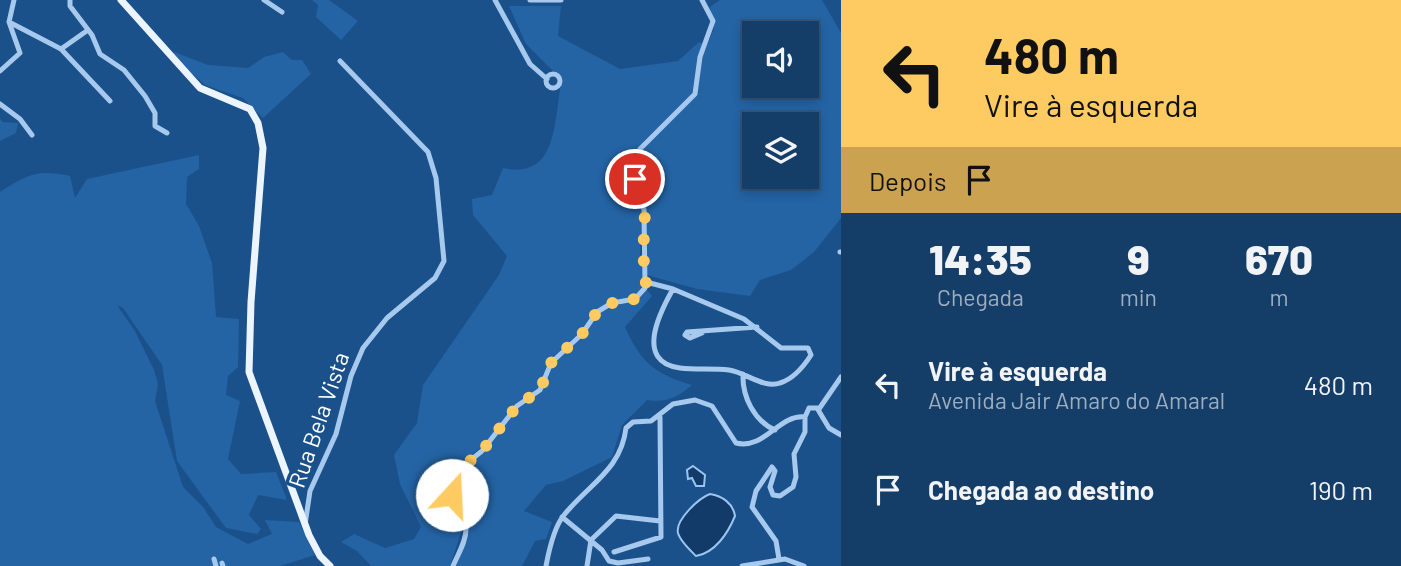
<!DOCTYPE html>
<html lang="pt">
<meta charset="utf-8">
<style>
:root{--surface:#143d68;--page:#1d446e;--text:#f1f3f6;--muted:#9daec0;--line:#33567c}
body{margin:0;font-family:Barlow,sans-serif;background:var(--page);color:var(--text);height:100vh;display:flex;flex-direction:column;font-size:26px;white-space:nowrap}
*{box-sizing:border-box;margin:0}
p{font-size:23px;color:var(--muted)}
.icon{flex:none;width:38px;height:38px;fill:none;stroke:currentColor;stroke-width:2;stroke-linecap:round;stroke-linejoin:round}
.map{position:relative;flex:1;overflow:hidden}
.panel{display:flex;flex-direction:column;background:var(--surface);width:560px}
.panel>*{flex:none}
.hud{background:#fecb63;color:#111;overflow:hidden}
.tools{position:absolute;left:742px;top:21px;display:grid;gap:14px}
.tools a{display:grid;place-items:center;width:77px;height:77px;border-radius:0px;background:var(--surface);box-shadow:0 4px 10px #0003,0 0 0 2px var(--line);font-size:35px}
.pin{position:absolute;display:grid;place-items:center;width:60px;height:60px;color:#fff;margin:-30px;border:4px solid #fff;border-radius:50%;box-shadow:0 2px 7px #0007}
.me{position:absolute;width:77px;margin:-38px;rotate:20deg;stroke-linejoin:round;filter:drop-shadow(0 0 5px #0008)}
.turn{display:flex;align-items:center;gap:24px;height:147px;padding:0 28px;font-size:32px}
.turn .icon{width:91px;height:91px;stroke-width:2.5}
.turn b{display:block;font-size:49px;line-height:60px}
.then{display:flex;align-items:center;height:66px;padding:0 28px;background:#0003;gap:14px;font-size:26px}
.eta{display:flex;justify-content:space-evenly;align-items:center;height:119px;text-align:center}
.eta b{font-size:42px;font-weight:800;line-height:49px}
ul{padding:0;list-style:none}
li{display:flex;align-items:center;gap:21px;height:105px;padding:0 28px}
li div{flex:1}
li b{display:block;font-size:26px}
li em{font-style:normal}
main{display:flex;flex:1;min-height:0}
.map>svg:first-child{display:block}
.green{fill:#2463a4;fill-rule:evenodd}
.water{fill:#123b6a;stroke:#99c5ef;stroke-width:2}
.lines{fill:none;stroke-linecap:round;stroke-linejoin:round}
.minor{stroke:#a6c9ed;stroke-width:5}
.major{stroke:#ecf4ff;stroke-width:7}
.route{stroke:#fecb63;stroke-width:12;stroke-dasharray:0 21.6}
.labels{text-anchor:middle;stroke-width:7;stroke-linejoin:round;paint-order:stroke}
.street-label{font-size:23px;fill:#fff;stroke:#1b518b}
</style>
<main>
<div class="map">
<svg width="841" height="566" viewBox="0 0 841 566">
<rect width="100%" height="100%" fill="#1b518b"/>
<!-- green -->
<path class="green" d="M312,0h17l29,21 -17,19 -25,-23 2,-12z
M720,0h102l19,33v185l-27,34 -23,18 -31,10 -10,16 -53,-7 -50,-14 -1,-65 -13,-41 9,-19 55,-55 5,-38 12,-28 -4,-22zM754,33h53v53h-53zM754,124h53v53h-53z
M509,6h52l-3,30 62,33 58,-8 21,-19 5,2c-4,14 -4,36 -12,49 -13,24 -51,41 -63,70l14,56 -3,34 3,30 -3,8 -7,6 -22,4 -16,9 -15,22 -31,29 -11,27 -22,16 -28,37 -39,34 -1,14 15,37 -13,40h-79l-14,-15 -16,-9 13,-8 31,14 29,-9 7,-12 -21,-43 -6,-29 23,-32 6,-38 76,-110 8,-19 -34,-41 -1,-16 20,-4 11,-27c57,12 50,-50 59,-88l-36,-36z
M174,52l34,13 40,3 16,-11 19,-5 9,8h10l9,14 -48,44 -20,-20 -38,-13 -34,-30z
M0,119l3,3 15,1 -2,10 -16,8z
M199,155v14l-12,8 -1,27 13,22 13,37 4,54 23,2 -1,48 -10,9 -2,19 14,6 -12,58 13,15 35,-2 11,28 -29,-5 -9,20 12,14 -4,5 -31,-6 -49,-67 -15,-96 -39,-57 -6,-3 18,26 19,39 4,14 -3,17 28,86 20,20 13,20 32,17 24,-10 -7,-14 34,2 16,33 -35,11h-280v-374c27,-18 38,-23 70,-16l5,22 12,-19z
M647,290l5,6 -27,31c16,36 30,47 67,58 -16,13 -25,18 -45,15l-25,25 -10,32 -49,24 -17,4 -22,26 28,11 -6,17 -11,2 -13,25h-66l13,-40 -14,-32 -1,-16 30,-25 35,-45 23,-16 12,-28 30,-28 15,-22 14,-8 23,-5z"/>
<!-- water -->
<path class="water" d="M693,466l12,9 -1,11h-8l-4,-8 -4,1 -1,-9z
M710,494c12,2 23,9 25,22 -7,17 -20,37 -39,40 -5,-5 -16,-15 -18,-23 -3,-13 21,-35 32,-39z"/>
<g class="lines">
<!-- minor -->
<path class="minor" d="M14,0l-5,22 52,27 49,52
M70,0v6l22,29 8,19 24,16 21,26 10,17v13l12,7
M264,0l18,12
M495,0l35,64 17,15
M530,0h31
M61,49l27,-19
M0,71l20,-18 -11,-31
M546 81a7 7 0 1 1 14 0a7 7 0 1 1-14 0Z
M0,104l20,15 12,16
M840,252h1
M646,282l27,7
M673,289l71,30 37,29h27l3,7c-7,11 -18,24 -31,28 -16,6 -35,-11 -51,-13 -16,-2 -33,0 -49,-2 -46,-6 -20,-56 -7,-79z
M702,333l-12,5 -5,-3 2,-3 70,-5
M743,374c-1,22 11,47 32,56
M819,409l22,-32
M562,517l40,33 7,11 9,2 30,-4
M305,525l5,-34 26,-57 15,-58 12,-28 24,-30 48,-40 9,-17 -8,-83 -8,-26 -88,-91
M614,552l47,-15 -1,-120
M214,559l2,7
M779,559l-3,-18 -24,-34 4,-16 16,-24 3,4 -5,16 3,8 7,1 13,-9 3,-10 -2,-23 11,-22v-15l4,-9h8l12,20 12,7
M222,563l1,3
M453,566c5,-12 13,-24 13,-37 0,-20 -20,-33 -15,-53l31,-25 35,-45 23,-16 11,-27 31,-29 15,-22 15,-9 23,-4 10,-11 -1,-78 -13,-46 9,-15 55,-55 5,-37 13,-36 -11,-21
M546,566c3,-16 8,-39 18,-51 25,-31 57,-45 62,-87l7,-6 18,-1 22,-17 22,-4 17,6 24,37c29,7 43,-29 69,-26
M587,566l4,-26 25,-24 44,5
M742,566l43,-7 19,7"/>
<!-- major -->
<path class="major" d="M121,0l79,88 50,21 8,14 5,25 -12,154 -2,70 60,163 11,21 10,10"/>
</g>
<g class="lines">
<!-- route -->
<path class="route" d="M452,495v-19l30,-25 35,-45 23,-16 11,-27 31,-29 15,-22 15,-9 23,-4 7,-7 4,-10 -3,-29 2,-34 -10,-40"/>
</g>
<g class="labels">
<!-- street labels -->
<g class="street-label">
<text transform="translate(319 420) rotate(-71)" y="8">Rua Bela Vista</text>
</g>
</g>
</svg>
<div class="tools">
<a><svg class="icon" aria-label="sound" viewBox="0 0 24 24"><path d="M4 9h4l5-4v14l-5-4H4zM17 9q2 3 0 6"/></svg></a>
<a><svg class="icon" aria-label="layers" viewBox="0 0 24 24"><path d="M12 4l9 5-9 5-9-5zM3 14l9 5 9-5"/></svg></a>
</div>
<div class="pin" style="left:635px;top:179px;background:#d93025"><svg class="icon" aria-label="arrive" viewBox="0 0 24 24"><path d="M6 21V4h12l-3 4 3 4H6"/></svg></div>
<svg class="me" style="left:452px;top:495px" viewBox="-20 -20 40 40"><circle r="19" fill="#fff"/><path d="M0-13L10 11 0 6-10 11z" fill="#fecb63"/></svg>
</div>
<section class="panel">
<div class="hud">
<div class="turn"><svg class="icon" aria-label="left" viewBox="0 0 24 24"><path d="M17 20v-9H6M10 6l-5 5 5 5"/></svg><div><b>480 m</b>Vire à esquerda</div></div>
<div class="then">Depois<svg class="icon" aria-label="arrive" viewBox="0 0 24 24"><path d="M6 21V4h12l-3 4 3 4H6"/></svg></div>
</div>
<div class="eta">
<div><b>14:35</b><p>Chegada</p></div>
<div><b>9</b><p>min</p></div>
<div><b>670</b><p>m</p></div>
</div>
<ul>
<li><svg class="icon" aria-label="left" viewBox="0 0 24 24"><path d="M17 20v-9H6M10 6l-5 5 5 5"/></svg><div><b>Vire à esquerda</b><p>Avenida Jair Amaro do Amaral</p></div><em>480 m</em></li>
<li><svg class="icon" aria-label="arrive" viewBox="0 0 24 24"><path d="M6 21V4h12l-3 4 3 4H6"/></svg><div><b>Chegada ao destino</b></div><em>190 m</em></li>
</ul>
</section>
</main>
